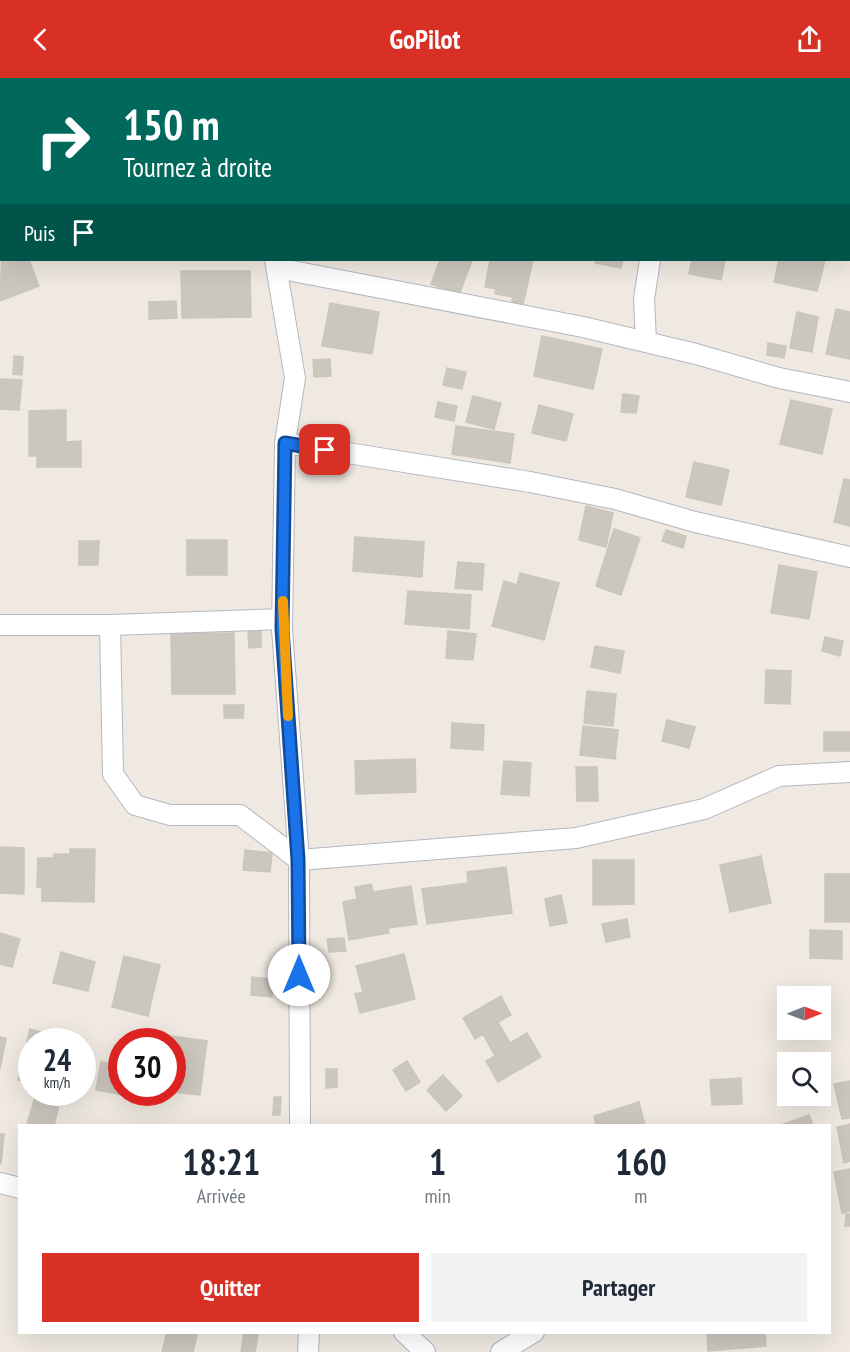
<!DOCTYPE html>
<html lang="fr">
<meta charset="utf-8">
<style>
:root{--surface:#fff;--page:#f2f2f3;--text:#1f2937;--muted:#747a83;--accent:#d93025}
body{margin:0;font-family:"PT Sans Narrow",sans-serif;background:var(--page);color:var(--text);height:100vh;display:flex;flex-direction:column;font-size:22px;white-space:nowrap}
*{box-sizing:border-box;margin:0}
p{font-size:20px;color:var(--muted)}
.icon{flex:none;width:33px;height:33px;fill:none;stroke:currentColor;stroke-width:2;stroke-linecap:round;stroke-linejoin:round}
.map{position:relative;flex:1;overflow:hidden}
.drawer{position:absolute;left:18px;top:1046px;width:813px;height:210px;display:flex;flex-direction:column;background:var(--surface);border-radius:0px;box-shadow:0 6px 24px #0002}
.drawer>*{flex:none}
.guide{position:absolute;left:0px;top:0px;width:850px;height:183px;box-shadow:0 6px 24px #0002;background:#00695c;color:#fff;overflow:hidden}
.needle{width:39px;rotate:89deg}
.tools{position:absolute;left:777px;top:908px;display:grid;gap:12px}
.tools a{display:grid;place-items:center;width:54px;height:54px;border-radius:0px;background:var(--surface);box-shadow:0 6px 24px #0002;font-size:30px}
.speed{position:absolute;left:18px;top:950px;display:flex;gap:12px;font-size:30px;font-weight:700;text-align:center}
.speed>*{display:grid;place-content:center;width:78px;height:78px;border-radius:50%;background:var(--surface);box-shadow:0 6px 24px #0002;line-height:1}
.speed small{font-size:15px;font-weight:400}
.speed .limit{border:9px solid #d22;background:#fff;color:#111}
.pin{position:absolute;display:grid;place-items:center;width:51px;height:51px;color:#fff;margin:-26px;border-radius:12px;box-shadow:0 3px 9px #0006}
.me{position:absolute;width:66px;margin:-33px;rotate:0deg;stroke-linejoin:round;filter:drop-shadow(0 0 4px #0008)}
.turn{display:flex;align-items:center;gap:21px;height:126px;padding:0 24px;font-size:27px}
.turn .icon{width:78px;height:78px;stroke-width:2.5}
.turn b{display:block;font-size:42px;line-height:51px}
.then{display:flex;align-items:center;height:57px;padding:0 24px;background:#0003;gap:12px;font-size:22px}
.eta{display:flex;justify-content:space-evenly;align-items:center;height:102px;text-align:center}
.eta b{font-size:36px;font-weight:700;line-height:42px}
.cta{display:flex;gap:12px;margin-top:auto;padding:12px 24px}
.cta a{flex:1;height:69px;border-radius:0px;background:var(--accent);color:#fff;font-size:24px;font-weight:700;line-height:69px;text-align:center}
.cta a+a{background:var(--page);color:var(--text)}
header{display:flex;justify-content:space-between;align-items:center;height:78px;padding:0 24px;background:var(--accent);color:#fff;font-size:27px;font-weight:700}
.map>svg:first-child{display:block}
.building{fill:#cbc7bf;stroke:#cbc5ba;stroke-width:1.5}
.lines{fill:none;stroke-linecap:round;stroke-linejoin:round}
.street-casing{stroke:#b4b7c1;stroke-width:22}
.street{stroke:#fff;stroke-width:20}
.route-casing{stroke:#114b97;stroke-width:15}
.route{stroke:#1a73e8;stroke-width:10}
.slow{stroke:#f59e0b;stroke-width:10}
</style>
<header><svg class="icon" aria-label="back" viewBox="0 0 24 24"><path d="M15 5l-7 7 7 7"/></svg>GoPilot<svg class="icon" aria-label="share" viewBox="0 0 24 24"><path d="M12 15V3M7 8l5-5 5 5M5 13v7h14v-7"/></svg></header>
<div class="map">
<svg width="850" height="1274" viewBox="0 0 850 1274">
<rect width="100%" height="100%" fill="#efe9e1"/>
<!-- building -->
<path class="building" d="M308,0h50l-51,2z
M426,0h36v2z
M601,0h30l-1,2z
M850,9v51h-1z
M2,173v9h27l10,26 -39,15z
M440,182h32l-13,35 -28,-11z
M490,182h43l-10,44 -11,-2 1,-5 -18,-3 1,-5 -11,-2z
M596,182h27l-2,8 -26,-5z
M692,182h33l-4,20 -32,-6z
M779,182h46l-8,31 -43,-9z
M181,193h69l1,46 -69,1z
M176,223l1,17 -28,1v-17z
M330,225l49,9 -7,42 -50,-8z
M836,231l14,3v47l-24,-5z
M797,234l21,5 -6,35 -22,-4z
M542,258l60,13 -9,40 -59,-13z
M768,265l18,3 -2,12 -17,-3z
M14,278l9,1 -1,18 -9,-1z
M330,281l1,17 -17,1 -1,-17z
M447,290l19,4 -4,17 -19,-4z
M0,301l22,1 -3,30 -19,-1z
M623,316l16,2 -3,17 -15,-1z
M473,318l28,7 -7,26 -28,-7z
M791,322l41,9 -10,45 -42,-10z
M438,324l19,4 -3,15 -19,-4z
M539,327l34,9 -7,27 -34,-8z
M66,332v32l15,-1v26h-44v-11h-8v-45z
M456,348l58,8 -4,29 -58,-9z
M694,384l35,8 -8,35 -35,-8z
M844,401l6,1v46l-16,-4z
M586,428l27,7 -7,34 -27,-7z
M614,451l26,9 -19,57 -25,-9z
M666,452l20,6 -3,12 -21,-7z
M355,459l69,5 -2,35 -69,-6z
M187,462h40v35h-40z
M79,463h20l-1,24h-19z
M458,484l26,2 -2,26 -27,-2z
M779,487l38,7 -8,47 -38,-6z
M520,495l39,10 -15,57 -52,-14 12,-45 13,4z
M408,513l63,4 -2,34 -64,-5z
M248,553h13v16l-12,1z
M448,553l28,3 -3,26 -27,-2z
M234,555l1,61h-63l-1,-60z
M825,559l18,4 -3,15 -18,-5z
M595,568l29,5 -4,22 -29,-6z
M766,592l25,1 -1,33 -25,-1z
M587,613l29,3 -3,32 -29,-3z
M224,627h20l-1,13h-19z
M667,642l28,7 -6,21 -27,-7z
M452,645l32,2 -1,25 -32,-2z
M583,648l35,4 -3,29 -35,-4z
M824,654h26v19h-26z
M415,681l1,33 -60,2 -1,-33z
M504,683l27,2 -2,33 -28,-2z
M576,689h21l1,34h-21z
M0,769l24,1v46l-24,-1z
M70,771h25l-1,53 -52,-1v-14h-5l1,-29h16v-4h16z
M245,772l27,3 -2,19 -27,-2z
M761,778l10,47 -41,9 -10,-47z
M593,782h41v44l-41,1z
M506,789l6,46 -85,11 -5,-35 46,-6 -1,-11z
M825,796h25v48h-25z
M371,806l2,8 38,-6 6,38 -29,4 1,5 -40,7 -6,-38 14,-3 -2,-12z
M561,817l6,28 -17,3 -5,-27z
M627,841l3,18 -24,5 -4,-18z
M810,852l32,1v28l-32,-1z
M0,855l20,6 -8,28 -12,-3z
M344,860l2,13 -17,1 -2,-13z
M61,874l34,10 -7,29 -35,-8z
M404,876l11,45 -55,14 -5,-19 8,-2 -7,-26z
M124,878l36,9 -12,51 -36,-9z
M252,899l21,2 -1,18 -21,-2z
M501,918l10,19 -13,7 12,21 17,-10 14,24 -43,25 -12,-21 9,-5 -12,-22 -8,5 -12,-21z
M30,951l16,4 -2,8h-12v42l-14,-3z
M163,957l44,6 -7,54 -28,-3v-51h-10z
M0,959l6,1 -6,31z
M407,983l13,21 -14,9 -13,-21z
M101,984l21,3v27h8l-1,4 -33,-6z
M326,991h11v18l-11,1z
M443,997l19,21 -16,15 -19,-21z
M741,1000l1,26 -30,1 -2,-25z
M850,1003v37l-8,1 -8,-35z
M36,1016l24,7 -6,24 -27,-1z
M274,1019h7l-1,18h-7z
M639,1024l6,23h-49l-2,-9z
M809,1037l4,10h-32z
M850,1046v37l-6,2 -7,-36z
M0,1056h4l-3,30h-1z
M850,1091v42l-8,2 -8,-41z
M846,1136h4v12h-5z
M167,1254l30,3 -4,17h-31z
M244,1254l14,3 -3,17h-14z
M707,1254h58l1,14 -58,5z"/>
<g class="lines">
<defs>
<path id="street" d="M255,0l1,2
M678,2l1,-2
M275,182l20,118 -10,65 -3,186 17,231 1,265
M277,190l306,59 113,27 83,24 71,14
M646,263l-2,-42 6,-39
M285,365l245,39 85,17 80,23 155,35
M0,547h110l172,-6
M110,547l3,149 22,31 35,10h70l59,45 277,-22 128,-29 75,-33 71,-4
M0,1105l20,5
M404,1254l21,20
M308,1274l1,-20
M501,1274l33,-20"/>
</defs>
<!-- street casing -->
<use href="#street" class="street-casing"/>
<!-- street -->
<use href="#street" class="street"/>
</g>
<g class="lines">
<defs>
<path id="route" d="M299,897l-1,-115 -16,-231 3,-186 40,7"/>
</defs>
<!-- route casing -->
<use href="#route" class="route-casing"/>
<!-- route -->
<use href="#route" class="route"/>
<!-- slow -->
<path class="slow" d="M283,523l5,115"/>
</g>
</svg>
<div class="tools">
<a><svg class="needle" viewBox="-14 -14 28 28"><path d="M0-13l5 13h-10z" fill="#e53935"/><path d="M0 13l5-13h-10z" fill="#747a83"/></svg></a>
<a><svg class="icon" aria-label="search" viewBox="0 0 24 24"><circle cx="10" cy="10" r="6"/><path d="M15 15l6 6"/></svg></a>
</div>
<div class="speed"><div>24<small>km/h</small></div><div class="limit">30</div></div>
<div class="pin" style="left:325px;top:372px;background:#d93025"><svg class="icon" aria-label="arrive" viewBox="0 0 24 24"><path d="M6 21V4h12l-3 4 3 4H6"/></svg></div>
<svg class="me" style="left:299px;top:897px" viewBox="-20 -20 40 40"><circle r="19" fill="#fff"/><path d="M0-13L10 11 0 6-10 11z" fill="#1a73e8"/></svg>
<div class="guide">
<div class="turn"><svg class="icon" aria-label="right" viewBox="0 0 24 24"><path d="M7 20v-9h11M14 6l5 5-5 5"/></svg><div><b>150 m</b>Tournez à droite</div></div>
<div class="then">Puis<svg class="icon" aria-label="arrive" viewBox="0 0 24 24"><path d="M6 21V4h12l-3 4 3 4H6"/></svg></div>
</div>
<section class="drawer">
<div class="eta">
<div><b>18:21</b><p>Arrivée</p></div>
<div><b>1</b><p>min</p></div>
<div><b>160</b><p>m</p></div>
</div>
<div class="cta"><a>Quitter</a><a>Partager</a></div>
</section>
</div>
